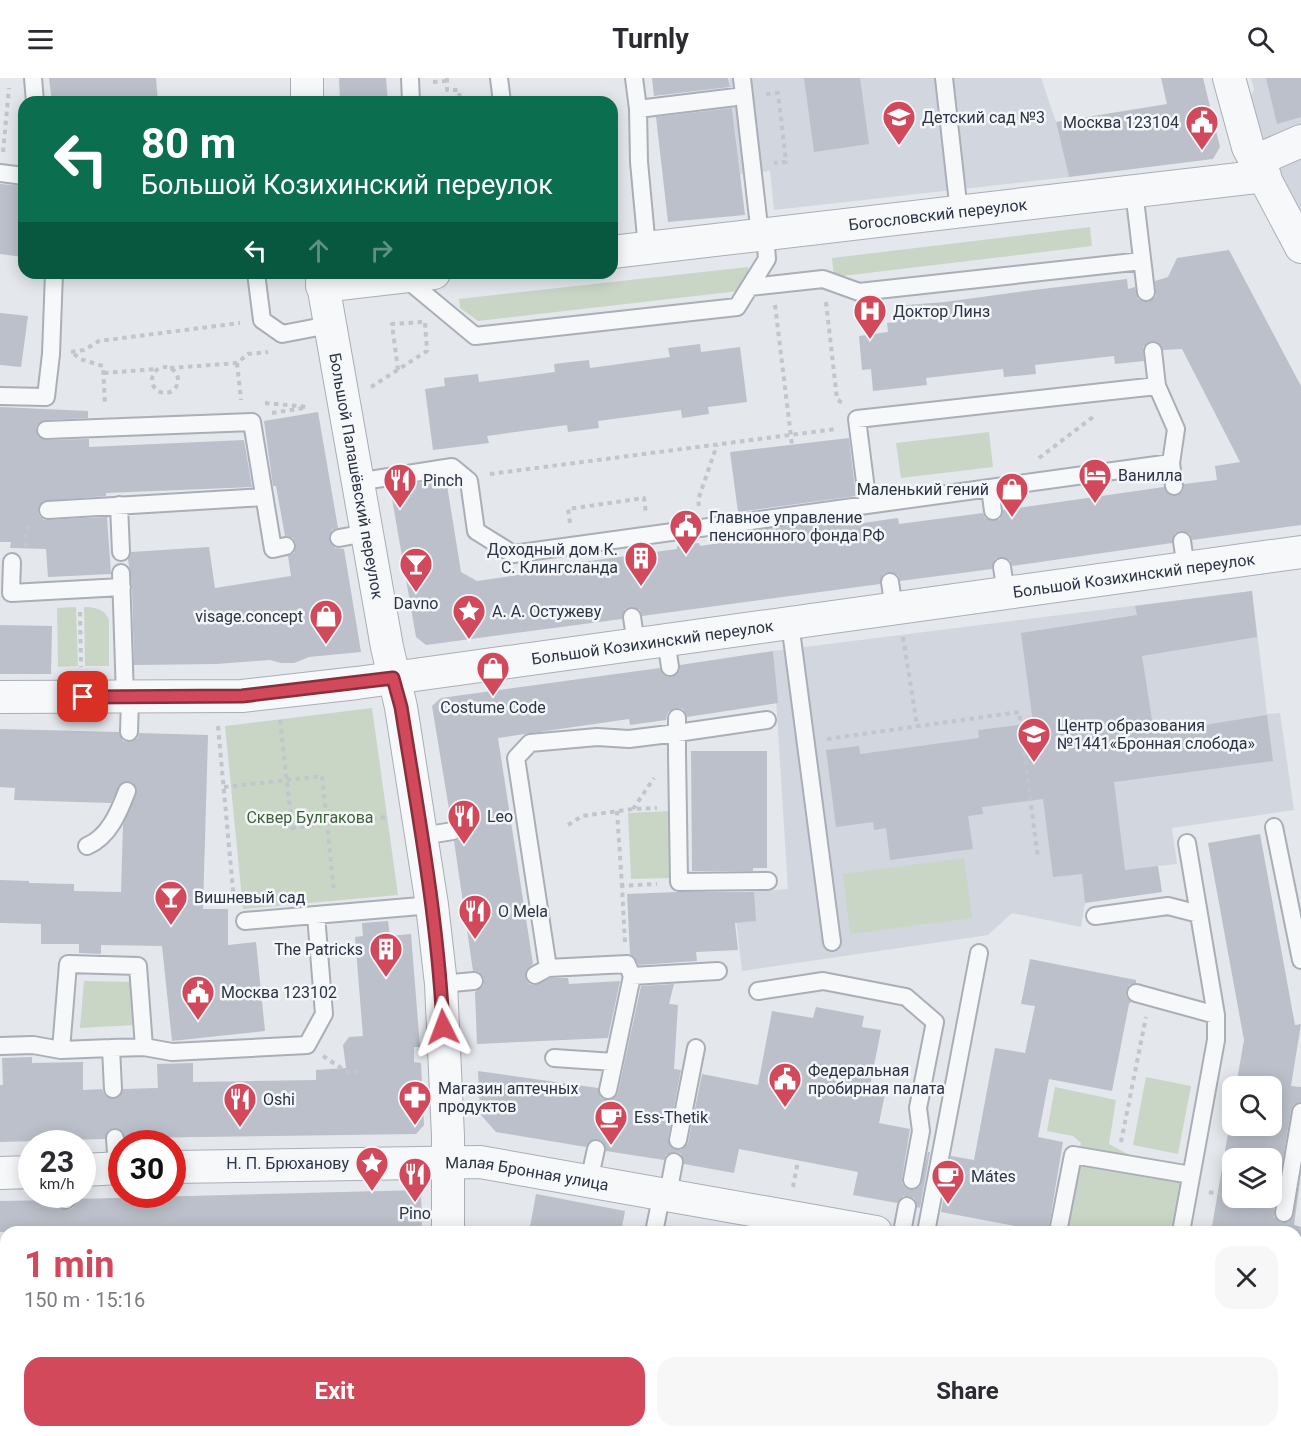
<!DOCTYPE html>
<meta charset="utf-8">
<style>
:root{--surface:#fff;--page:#f7f7f7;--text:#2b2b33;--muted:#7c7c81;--accent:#d1495b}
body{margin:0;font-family:Roboto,sans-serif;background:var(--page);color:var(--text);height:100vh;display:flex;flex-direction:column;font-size:22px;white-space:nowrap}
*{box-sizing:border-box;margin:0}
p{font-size:20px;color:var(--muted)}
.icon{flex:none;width:33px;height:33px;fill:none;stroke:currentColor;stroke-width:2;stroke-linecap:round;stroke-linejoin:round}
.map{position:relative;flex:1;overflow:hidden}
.panel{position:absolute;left:0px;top:1148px;width:1302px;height:212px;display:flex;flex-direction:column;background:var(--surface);border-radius:18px 18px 0 0;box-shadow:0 3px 15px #0003}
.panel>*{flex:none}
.top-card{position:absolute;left:18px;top:18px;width:600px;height:183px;border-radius:18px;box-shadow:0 3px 15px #0003;background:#0b6e4f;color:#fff;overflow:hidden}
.tools{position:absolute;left:1222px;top:998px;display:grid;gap:12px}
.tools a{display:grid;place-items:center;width:60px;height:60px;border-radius:12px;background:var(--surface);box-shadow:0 3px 15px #0003;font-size:30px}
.speed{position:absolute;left:18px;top:1052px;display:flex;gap:12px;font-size:30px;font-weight:700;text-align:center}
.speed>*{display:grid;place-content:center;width:78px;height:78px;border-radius:50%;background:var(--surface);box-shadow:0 3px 15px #0003;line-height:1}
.speed small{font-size:15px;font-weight:400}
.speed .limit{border:9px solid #d22;background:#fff;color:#111}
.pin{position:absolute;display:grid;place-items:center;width:51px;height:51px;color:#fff;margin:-26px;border-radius:12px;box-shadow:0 3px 9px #0006}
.me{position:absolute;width:66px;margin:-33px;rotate:357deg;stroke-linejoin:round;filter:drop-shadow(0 0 4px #0008)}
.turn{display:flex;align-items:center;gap:21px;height:126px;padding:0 24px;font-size:27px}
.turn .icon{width:78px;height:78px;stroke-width:2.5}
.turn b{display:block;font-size:42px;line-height:51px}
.lanes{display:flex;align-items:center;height:57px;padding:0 24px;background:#0003;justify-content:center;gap:30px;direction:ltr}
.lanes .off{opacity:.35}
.round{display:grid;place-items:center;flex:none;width:63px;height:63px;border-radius:18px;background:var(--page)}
.headline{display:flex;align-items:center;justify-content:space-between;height:102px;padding:0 24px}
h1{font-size:36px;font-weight:700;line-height:45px;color:var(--accent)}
.button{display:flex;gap:12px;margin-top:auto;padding:12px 24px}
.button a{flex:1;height:69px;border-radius:18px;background:var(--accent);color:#fff;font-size:24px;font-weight:700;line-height:69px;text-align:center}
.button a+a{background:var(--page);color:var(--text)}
header{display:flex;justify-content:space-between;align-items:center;height:78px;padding:0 24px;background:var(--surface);font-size:27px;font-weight:700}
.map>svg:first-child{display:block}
.built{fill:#d2d6de}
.green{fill:#c9d6c5}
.building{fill:#bbc0ca;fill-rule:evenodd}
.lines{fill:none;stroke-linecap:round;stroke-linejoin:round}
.lane-casing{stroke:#a9aeb7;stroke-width:20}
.street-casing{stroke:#a9aeb7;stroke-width:34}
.path{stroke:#c2c5cb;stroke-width:4;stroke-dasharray:4.5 4.5;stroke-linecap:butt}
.lane{stroke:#f7f8fa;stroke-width:16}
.street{stroke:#f7f8fa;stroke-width:32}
.route-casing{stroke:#882f3b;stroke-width:15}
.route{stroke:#d1495b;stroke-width:10}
.labels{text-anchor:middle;stroke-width:5;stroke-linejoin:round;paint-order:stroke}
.poi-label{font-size:16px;fill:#2b3445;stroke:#f4f6f9;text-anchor:start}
.street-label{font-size:16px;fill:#2b3445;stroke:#f4f6f9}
.park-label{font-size:16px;fill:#3f6138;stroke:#f4f6f9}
</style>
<header><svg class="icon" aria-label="menu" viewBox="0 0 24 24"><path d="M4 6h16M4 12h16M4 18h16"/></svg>Turnly<svg class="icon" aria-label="search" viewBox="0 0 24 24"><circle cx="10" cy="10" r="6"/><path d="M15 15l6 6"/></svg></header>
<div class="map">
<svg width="1301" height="1358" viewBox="0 0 1301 1358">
<rect width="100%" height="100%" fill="#e4e7ec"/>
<!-- built -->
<path class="built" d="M729,0h312l15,44 13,55 -295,33 -4,-39 -30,3z
M1251,0h50v51l-39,16 -14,-41 6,-15z
M1301,75v71l-25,-49 1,-9z
M1252,513l15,123 13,-1 14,97 -122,18 5,36 -19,2 -73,37 -4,24 -69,-14 -24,22 -246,36 -9,-78 55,-4 -15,-238z
M897,1353h294l-1,5h-294z"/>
<!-- green -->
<path class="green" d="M1090,149l2,19 -258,31 -2,-19z
M748,189l1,8 -10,16 -261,30 -18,-13 -1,-9z
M989,354l4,35 -92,11 -5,-35z
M76,529l2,59 -20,1 -1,-59z
M84,529c11,0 21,2 25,13v46h-24z
M372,630l26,187 -155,14 -18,-183z
M670,733l2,67 -41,1 -3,-66z
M964,780l8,60 -122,16 -7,-60z
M84,903l52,1 1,43 -57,3z
M1146,999l45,9 -13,68 -45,-9z
M1055,1009l61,13 -7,44 22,12 53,10 -12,65h-106l15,-88 -8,-7 -26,-5z
M762,1353h102l-1,5h-101z"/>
<!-- building -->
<path class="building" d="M49,0h107l2,24h-106z
M339,0h47l2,24h-48z
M652,0h76l2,9 -76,9z
M804,0h56l9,66 -55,8z
M1161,0h42l17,69 -7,12 -144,18 -13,-55 111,-18z
M1266,0h35v39l-24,7z
M732,30l13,107 -77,7 -12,-105z
M0,106l24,2v71l-24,-3z
M1229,172l72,136v139l-109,15 -2,-6 -9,-3 -6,2 -3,10 -125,18 -35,5 -2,-6 -9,-3 -6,2 -3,10 -92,12 -2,-6 -9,-3 -6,2 -3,10 -238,32 -2,-6 -9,-3 -6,2 -3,10 -196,26 -10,-8 -26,-150 56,-8 15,93 16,9 55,-8 -1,-4 146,-20v-3l22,-3 1,3 41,-6 -1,-7 122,-17 1,7 35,-5 1,6 84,-11 2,5 9,3 6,-2 3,-9 161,-23 5,8 7,1 7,-5 1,-7 33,-4 -2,-14 25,-4 -58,-113 -19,1 -5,-8 -7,-1 -8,6 1,14 -29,3 -1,-8 -79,9 1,9 -32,3 -1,-8 -77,9 1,7 -54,6 -2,-22 -9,1 -3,-34 29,-4 -1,-9 9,-1 -2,-16 51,-4 80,-11 102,-12 1,10 7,-2 3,12 10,3 8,-6 -1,-15 13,-4 9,-19z
M0,235l28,3 -7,51 -21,-2z
M700,266l1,8 39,-5 7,55 -39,5 1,7 -27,4 -1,-8 -83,11 1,7 -31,4 -1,-7 -80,11 2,7 -56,7 -8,-61 20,-3 -1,-8 34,-4 1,8 76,-10 -1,-8 17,-2 18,-2 1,8 80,-11 -2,-9z
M0,329l88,4v7l-43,2 -8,5 -1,5 2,6 8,4 43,-1v8l155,-7 8,47 -146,6v3l-63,5 -5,9 1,5 5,5 63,-3 4,57 -63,3 -2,-28 -36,-1 1,-6h-11z
M318,334l20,116 -6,2 -3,9 6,9 9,1 17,103 -52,5 -15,6h-13l-11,-3 -54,4 -82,1 -2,-79 -4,-27 3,-7 78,-5 6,41 76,-12 -3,-20 6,-3 2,-9 -3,-6 -8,-2 -9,-50h-3l-9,-65z
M849,360l7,58 -118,16 -8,-60z
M1252,513l5,46 -115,19 12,77 113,-18 6,46 -159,21 11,88 33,-4 4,26 -77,11 -3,-29 -29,3 -10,-78 -61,8 1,7 -15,2 5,33 -83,11 -4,-32 -12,2 -1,-8 -37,5 -10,-77 33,-4 1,8 119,-16 -1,-8 55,-7 -12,-90 116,-18 -2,-9z
M0,547l52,1 -1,48h-51z
M773,573l5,52 -91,14 -4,-8 -7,-1 -8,4 -2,8 -36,5 -1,-6 -131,19 35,226 -7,6v9l3,5 6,1 16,-7h17l1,6 51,-3 -12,57 -131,6 -2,-52 8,-6 1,-7 -5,-7 -6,-1 -19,-130 6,-2 3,-9 -2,-6 -10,-3 -19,-115 9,-8 219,-30 6,8 6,1 7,-6 1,-6z
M0,651l119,3 4,9 6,1 9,-4 1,-5 69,2 -5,174h25v36l28,-3 9,89 -93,10 -10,-95 -61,-1v9l-22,-1v-9h-38v-20l-41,-1v-43l29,1v2l45,1v7l47,1 2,-67 14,-35 -6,-8 -10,1 -10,20 -97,-3 1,-12 -15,-1z
M691,673h76v117h-14v3h-61z
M1260,756l35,191 6,-1 -10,62 10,1v15l-8,3 -2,5 -17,102v5l8,6h6l4,-4 9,-44 -7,50 7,2v57l-5,-2v-50h-85l22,-127v20h39v-39h-36l8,-46 -36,-197zM1233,1080h39v39h-39z
M676,814h78l2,29 -21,2 3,27 -42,2 1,9 -58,4 -6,-9 -3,-2 -3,-60z
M388,843l2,15 21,-2 9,113h-6v15l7,1 3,62 -8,9 -290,4 -3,-6 -8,-4 -6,2 -4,9 -105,3v-57h3l-1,-27 30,-1v6l51,-1v28l19,-1 3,6 8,4 6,-2 4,-8 35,-1 -1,-24 36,-1v19l123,-2v-10l30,-2 -3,-23 6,-8 14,-1 -8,-99 8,-1 -1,-13z
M1030,881l106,21v3l-7,2 -3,6v5l5,6 -2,2 -17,87 -63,-12 -11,58 25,5 -15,90 -107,-20 10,-56 23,4 21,-112 30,5 10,-47 -14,-2z
M674,906l-5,20 9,1 -4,64 7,1 -13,68 3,9 10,3 7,-7 14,-69 56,11 14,-74 41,7 3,-11 48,9 -2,11 19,3 -12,61 16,3 -6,29 31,6 -8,49v6l4,4 9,2 5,-4 8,-34h2l-10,56 -3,-1 -3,-9 -6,-2h-5l-6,7 -44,-8 5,-23 -119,-23 -5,24 -50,-9 -3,-10 -6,-2 -9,3 -2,5 -58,-9 -3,-9 -5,-3 -9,3 -3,5 -90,-15 -16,-18 -2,-43 120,17 3,10 10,2 4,-3 3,-5 23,-106z
M421,1112l1,42h-422v-31l55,-1 3,7 9,3 6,-2 3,-9z
M536,1116l89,17 -4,21h-92z"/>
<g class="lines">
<defs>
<path id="lane" d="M33,0l2,24
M410,0l1,24
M499,0l3,24
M634,0l4,31 1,53 8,86
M742,0l18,157
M944,0l15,134
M638,31l106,-13
M0,95l24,3
M1134,113l12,101
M256,195l6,47 20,14 47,-9
M404,199l71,59 262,-29 30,-48 -2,-25
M750,209l73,-8 36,13 283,-31
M1153,273l4,35 19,43 -5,34 3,23
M0,318l46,1 5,-43 3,-81
M46,352l206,-8 21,127 13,-3
M357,404l95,-15 17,14 7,50 37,23 477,-66 3,23
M990,410l181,-25
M119,427l2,47
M868,427l-11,-86 300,-33
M48,432l216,-13
M339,460l27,-5
M1182,463l4,27
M12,484l-1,31 111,-6
M1002,489l4,26
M121,495l4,124
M890,504l4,27
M632,539l4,27
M790,545l42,319
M666,562l4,27
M767,642l-90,13v20l2,129 89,-1
M129,654l1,-34
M1274,749l27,133
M422,758l31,-5
M87,768c22,-9 32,-34 40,-55
M1095,838l73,-10 31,8
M245,843l187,-16
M548,890l79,-4 5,12 -18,86
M535,897l13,-7 -32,-210 14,-15 67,-6 32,2 48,-6v-15
M632,898l86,-5
M441,906l33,-3
M758,913l65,-10 83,16 29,25 -17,86 3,23 -9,49
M1136,915l80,22
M0,968l33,-1 28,5 50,-2
M61,972l7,-86 70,2 6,81
M554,980l60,4 -6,28
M113,1011l-2,-41 33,-1 28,5 135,-7 17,-31 -8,-99
M115,1060l2,30
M678,1062l18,-92
M589,1103l7,-32
M65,1116l1,6
M668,1116l6,-32
M1284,1135l17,-101
M654,1154l8,-39
M902,1154l5,-26
M926,1154l53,-279
M1058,1154l15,-77 118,20
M1181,1154l35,-192v-25l-29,-172
M0,1207h6
M92,1353l1,5
M171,1353v5
M702,1353l4,5
M876,1358v-5
M1067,1358l1,-5
M1216,1358l2,-5"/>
<g id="street">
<path d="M307,0v24"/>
<path d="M1229,0l19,69 53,100"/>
<path d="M1255,83l46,-20"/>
<path id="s1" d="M612,174l653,-76"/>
<path id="s2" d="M321,195l66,374 14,60 31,198 9,79 7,152v96"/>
<path d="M322,208l112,-13"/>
<path id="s3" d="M0,619l242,-1 115,-13 944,-131"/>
<path id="s4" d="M172,1089l308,-5 396,70"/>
<path d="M82,1092l40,-2"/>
<path d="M0,1095l32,-1"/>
<path d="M1296,1238l5,2"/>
<path d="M454,1353v5"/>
</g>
</defs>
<!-- lane casing -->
<use href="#lane" class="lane-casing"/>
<!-- street casing -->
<use href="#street" class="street-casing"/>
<!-- path -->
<path class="path" d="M447,0v12h12l1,12
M433,4l14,-1
M766,16l12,-1 8,69 -12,1
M3,74l6,-64
M826,224l11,97 5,4
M775,227l17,140
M71,274l13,-2 15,-9 141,-18
M74,276l6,5 23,7 2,39
M237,285l4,37
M152 302a13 13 0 1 1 26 0a13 13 0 1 1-26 0Z
M170,290l67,-5 11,-9 20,-2
M398,292l-6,-46 31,-2
M104,295l53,-4
M371,309l56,-36 -2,-28
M265,325l44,4
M272,335l31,-5
M1039,380l54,-41
M490,396l346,-45
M699,428l-1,-6 19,-55
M570,445l-2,-14 76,-11 2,16
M26,469v-17l6,-6
M80,534l1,55
M903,559l14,88
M280,642l12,108 96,-11
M218,648l16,175
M827,661l192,-27 19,146
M224,709l98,-11 12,116
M633,731l21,-31
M617,733l5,75
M568,747l14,-9 51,-7 24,-1
M625,864l-3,-56 35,-2
M323,978l24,16 16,-1
M1121,1064l25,-125
M793,1109l5,-26
M1209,1114l14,3
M993,1154v-3
M747,1353l6,5
M742,1358l1,-5"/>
<!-- lane -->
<use href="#lane" class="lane"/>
<!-- street -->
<use href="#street" class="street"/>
</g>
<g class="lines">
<defs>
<path id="route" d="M83,619l159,-1 151,-18 8,29c17,106 37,213 42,320"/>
</defs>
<!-- route casing -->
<use href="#route" class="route-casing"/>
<!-- route -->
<use href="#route" class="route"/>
</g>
<!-- icons -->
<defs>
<symbol id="school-pin" viewBox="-11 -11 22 30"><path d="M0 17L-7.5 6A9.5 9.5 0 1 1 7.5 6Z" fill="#d1495b" stroke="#f4f6f9"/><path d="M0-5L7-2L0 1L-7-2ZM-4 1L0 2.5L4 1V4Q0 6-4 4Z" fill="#fff"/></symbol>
<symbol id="civic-pin" viewBox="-11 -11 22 30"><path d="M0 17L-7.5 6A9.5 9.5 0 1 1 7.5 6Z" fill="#d1495b" stroke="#f4f6f9"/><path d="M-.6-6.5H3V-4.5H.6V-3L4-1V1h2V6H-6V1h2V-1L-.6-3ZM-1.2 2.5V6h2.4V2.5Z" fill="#fff"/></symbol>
<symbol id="hospital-pin" viewBox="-11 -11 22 30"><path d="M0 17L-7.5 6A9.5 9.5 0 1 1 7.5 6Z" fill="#d1495b" stroke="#f4f6f9"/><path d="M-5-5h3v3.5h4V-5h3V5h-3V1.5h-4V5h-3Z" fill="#fff"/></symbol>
<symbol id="hotel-pin" viewBox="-11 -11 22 30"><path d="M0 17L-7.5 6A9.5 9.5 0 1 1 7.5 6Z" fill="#d1495b" stroke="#f4f6f9"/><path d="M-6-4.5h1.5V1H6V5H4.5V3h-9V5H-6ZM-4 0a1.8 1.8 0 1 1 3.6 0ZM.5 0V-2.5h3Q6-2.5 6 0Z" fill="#fff"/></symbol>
<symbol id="restaurant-pin" viewBox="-11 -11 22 30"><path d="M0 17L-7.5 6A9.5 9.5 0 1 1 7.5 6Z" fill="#d1495b" stroke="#f4f6f9"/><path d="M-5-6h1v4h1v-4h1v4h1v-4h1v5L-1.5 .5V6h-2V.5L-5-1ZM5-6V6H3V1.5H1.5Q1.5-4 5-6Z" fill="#fff"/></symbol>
<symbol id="shop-pin" viewBox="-11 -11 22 30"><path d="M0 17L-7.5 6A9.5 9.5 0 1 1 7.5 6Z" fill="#d1495b" stroke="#f4f6f9"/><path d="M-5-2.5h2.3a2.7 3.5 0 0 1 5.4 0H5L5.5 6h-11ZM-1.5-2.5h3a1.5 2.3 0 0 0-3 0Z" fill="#fff"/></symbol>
<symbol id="building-pin" viewBox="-11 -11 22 30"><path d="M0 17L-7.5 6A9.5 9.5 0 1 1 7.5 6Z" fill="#d1495b" stroke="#f4f6f9"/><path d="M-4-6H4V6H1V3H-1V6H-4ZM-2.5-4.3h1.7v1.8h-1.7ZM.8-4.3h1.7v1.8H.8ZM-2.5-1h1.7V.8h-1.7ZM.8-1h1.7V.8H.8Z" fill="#fff"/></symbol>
<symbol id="bar-pin" viewBox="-11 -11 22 30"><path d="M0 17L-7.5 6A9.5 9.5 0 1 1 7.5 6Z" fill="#d1495b" stroke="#f4f6f9"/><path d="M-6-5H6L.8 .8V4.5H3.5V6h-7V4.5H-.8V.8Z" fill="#fff"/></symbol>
<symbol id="sight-pin" viewBox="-11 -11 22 30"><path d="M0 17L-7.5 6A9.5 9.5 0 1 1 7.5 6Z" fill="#d1495b" stroke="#f4f6f9"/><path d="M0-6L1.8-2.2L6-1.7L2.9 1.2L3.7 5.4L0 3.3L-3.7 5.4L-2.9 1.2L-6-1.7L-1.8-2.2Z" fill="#fff"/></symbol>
<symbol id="pharmacy-pin" viewBox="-11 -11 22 30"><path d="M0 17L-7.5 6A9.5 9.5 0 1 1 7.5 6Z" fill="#d1495b" stroke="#f4f6f9"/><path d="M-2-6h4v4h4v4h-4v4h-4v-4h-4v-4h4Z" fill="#fff"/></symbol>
<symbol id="cafe-pin" viewBox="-11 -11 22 30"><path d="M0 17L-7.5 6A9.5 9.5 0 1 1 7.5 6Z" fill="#d1495b" stroke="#f4f6f9"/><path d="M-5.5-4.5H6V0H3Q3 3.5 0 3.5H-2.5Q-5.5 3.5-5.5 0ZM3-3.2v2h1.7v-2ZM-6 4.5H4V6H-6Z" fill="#fff"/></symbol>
</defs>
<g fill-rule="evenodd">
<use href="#school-pin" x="880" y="20" width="38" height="52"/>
<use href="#civic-pin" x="1183" y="25" width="38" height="52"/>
<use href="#hospital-pin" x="851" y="214" width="38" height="52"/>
<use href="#hotel-pin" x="1076" y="378" width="38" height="52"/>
<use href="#restaurant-pin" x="381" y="383" width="38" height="52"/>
<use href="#shop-pin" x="993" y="392" width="38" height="52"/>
<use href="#civic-pin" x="667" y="429" width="38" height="52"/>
<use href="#building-pin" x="622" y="461" width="38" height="52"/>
<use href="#bar-pin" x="397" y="467" width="38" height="52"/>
<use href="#sight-pin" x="450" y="514" width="38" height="52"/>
<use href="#shop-pin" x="307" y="519" width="38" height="52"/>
<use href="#shop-pin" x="474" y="571" width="38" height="52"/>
<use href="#school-pin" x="1015" y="637" width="38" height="52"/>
<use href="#restaurant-pin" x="445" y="719" width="38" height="52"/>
<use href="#bar-pin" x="152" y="800" width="38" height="52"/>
<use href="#restaurant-pin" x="456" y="814" width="38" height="52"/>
<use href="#building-pin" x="367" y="852" width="38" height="52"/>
<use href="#civic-pin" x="179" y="895" width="38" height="52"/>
<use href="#civic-pin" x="766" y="982" width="38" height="52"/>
<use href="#pharmacy-pin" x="396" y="1000" width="38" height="52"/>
<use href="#restaurant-pin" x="221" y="1002" width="38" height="52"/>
<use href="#cafe-pin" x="592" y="1020" width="38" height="52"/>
<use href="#sight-pin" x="353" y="1066" width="38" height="52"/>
<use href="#restaurant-pin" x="396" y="1077" width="38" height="52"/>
<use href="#cafe-pin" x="929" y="1079" width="38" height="52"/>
</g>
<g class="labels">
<!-- poi labels -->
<g class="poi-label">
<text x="922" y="45">Детский сад №3</text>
<text x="1179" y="50" text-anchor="end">Москва 123104</text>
<text x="893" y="239">Доктор Линз</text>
<text x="1118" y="403">Ванилла</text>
<text x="423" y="408">Pinch</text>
<text x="989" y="417" text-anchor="end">Маленький гений</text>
<text x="709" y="445">Главное управление<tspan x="709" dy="18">пенсионного фонда РФ</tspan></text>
<text x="618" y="477" text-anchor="end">Доходный дом К.<tspan x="618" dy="18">С. Клингсланда</tspan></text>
<text x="416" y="531" text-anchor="middle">Davno</text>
<text x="492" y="539">А. А. Остужеву</text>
<text x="303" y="544" text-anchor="end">visage.concept</text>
<text x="493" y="635" text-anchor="middle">Costume Code</text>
<text x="1057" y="653">Центр образования<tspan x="1057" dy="18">№1441«Бронная слобода»</tspan></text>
<text x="487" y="744">Leo</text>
<text x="194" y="825">Вишневый сад</text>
<text x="498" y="839">O Mela</text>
<text x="363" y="877" text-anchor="end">The Patricks</text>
<text x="221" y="920">Москва 123102</text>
<text x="808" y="998">Федеральная<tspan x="808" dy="18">пробирная палата</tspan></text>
<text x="438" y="1016">Магазин аптечных<tspan x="438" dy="18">продуктов</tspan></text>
<text x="263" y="1027">Oshi</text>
<text x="634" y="1045">Ess-Thetik</text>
<text x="349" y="1091" text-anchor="end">Н. П. Брюханову</text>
<text x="971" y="1104">Mátes</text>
<text x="415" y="1141" text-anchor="middle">Pino</text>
</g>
<!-- street labels -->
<g class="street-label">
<text dy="6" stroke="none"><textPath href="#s1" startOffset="328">Богословский переулок</textPath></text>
<text dy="6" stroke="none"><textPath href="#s2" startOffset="206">Большой Палашёвский переулок</textPath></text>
<text dy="6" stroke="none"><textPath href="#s3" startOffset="1142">Большой Козихинский переулок</textPath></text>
<text dy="6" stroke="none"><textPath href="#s3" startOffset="656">Большой Козихинский переулок</textPath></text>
<text dy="6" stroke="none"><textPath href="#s4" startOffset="356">Малая Бронная улица</textPath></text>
</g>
<!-- park labels -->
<g class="park-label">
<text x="310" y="745">Сквер Булгакова</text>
</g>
</g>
</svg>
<div class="tools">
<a><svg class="icon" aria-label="search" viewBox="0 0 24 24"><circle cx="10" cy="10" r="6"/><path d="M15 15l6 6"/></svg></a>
<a><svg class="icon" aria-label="layers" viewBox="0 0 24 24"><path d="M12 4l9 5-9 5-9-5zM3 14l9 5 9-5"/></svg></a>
</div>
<div class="speed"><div>23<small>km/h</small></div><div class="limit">30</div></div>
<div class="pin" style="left:83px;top:619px;background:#d93025"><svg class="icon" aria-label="arrive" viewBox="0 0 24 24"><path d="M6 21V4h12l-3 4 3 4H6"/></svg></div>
<svg class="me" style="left:443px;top:949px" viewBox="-20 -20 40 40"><path d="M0-17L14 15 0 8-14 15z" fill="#d1495b" stroke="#fff" stroke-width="4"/></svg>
<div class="top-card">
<div class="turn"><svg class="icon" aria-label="left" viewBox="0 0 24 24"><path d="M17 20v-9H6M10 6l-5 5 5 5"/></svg><div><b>80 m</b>Большой Козихинский переулок</div></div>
<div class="lanes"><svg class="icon" aria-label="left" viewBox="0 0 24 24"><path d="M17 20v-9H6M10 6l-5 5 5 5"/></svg><svg class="icon off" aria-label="ahead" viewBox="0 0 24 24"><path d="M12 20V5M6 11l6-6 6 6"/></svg><svg class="icon off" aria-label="right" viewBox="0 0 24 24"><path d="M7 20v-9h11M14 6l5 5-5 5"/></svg></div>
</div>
<section class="panel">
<div class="headline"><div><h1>1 min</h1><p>150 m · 15:16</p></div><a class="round"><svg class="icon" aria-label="close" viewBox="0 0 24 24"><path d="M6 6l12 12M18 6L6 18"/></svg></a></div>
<div class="button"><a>Exit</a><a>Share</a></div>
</section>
</div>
